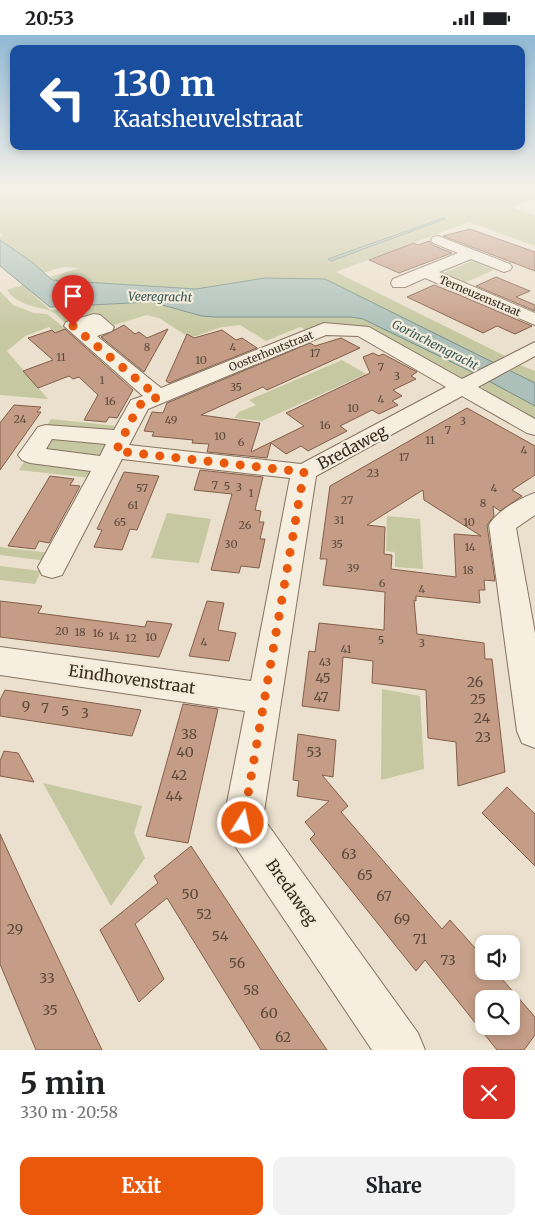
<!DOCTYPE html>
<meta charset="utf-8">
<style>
:root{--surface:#fff;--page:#f2f2f2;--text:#202124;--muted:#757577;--accent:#ea580c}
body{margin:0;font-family:Merriweather,serif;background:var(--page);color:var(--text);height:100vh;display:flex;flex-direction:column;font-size:19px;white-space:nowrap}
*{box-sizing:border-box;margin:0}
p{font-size:16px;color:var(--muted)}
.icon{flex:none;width:28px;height:28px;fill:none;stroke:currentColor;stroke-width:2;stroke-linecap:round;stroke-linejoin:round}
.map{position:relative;height:1015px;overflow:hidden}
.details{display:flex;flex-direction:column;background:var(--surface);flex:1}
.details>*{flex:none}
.guide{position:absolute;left:10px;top:10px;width:515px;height:105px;border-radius:10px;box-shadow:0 2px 8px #0003;background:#1a4fa0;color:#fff;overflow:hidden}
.controls{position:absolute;left:475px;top:900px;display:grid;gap:10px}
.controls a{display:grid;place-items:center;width:45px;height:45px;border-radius:10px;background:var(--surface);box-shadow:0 2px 8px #0003;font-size:25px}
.pin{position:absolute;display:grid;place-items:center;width:42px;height:42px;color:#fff;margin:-51px -21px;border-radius:50% 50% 50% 0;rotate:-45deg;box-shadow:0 0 5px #0007}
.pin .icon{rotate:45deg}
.me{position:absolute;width:55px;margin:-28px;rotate:10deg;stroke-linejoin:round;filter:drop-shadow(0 0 4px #0008)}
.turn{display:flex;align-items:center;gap:18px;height:105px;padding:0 20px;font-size:22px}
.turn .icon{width:65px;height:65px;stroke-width:2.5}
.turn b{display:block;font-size:35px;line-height:42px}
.round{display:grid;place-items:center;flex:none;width:52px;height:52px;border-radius:10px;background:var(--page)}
.summary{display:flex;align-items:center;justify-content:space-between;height:85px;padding:0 20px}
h1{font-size:30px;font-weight:700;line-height:38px}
.cta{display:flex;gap:10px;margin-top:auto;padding:10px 20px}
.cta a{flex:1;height:58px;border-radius:10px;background:var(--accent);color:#fff;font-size:20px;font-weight:700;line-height:58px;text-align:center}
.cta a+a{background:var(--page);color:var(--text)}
.status{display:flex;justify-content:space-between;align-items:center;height:35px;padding:0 25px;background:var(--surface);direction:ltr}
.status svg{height:14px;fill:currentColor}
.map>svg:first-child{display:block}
.green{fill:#c6c8a1}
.water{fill:#acc0b9;stroke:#738e86}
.building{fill:#c59d87;stroke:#835e4a;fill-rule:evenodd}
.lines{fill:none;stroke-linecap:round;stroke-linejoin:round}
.minor-casing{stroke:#877362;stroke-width:2}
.minor{fill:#f6eedf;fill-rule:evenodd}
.route{stroke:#ea580c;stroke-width:9;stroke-dasharray:0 16.2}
.labels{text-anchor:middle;stroke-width:4.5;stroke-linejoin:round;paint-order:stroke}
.far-street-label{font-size:11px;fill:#392d23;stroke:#f3ebdc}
.number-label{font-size:11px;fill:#5c493c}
.far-water-label{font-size:12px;font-style:italic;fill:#355753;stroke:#f3ebdc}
.near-number-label{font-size:14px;fill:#5c493c}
.near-street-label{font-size:16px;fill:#392d23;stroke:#f3ebdc}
</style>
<div class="status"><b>20:53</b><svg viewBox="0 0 49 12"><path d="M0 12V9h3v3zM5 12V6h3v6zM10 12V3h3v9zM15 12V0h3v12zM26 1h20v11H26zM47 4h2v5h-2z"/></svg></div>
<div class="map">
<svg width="535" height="1015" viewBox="0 0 535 1015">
<rect width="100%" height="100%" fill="#ebe0cd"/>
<!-- green -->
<path class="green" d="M0,154h535v9l-24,9 24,8v31l-66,-24 -133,50 169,84 -11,6 -169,-83 -60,-1 -69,11 -144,-9 -3,-3 31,-9 -17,-1 -20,6 -43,-33v-3l4,-1 -4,-3z
M477,223l-5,3 22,9 -35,15 -4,-6 -9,-4 -6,2 -3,-7 7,3 25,-11 -5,-3z
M23,250l27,25 42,-3 -1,-2 69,-3 42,14 13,1h136l12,2 111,54 -14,6 -89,-45 -63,-3 -8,-4 -34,14 -26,-16 -18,2 -32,11 -31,-20 -12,-3 -33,10 -14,-10 -33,10c-5,-5 -12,-13 -19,-15 -15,-4 -32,-6 -41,-20z
M0,256l13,14 21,8 13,1 19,15 -11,4 -6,-6 -24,9 -18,15 41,48 -48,-4z
M342,325l24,14 -104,47 -28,-3 5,-6 17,-7 -7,-5z
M520,330l15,6v12l-25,-13z
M490,346l45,25v18l-51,-30 -2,-8z
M51,384l66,7 -25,52 -73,-8z
M167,478l44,6 -12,44 -48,-5z
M387,481l33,3 3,50 -28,-2v-15l-9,-1z
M0,512l51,6 -4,8 -47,-6z
M0,531l41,5 -6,13 -35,-4z
M382,654l38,7 4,73 -43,11z
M43,748l99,23 -8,27 11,25 -34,48z"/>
<!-- water -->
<path class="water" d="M443,183l2,1 -114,42 -3,-2z
M0,205l32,22 20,18 144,9 69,-11 60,1 210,104v23l-61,-33 -111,-54 -12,-2h-136l-13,-1 -51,-14 -101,5 -50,-41z"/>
<!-- building -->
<path class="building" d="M470,194l65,23v19l-92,-35z
M429,206l3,4 20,8 -53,20 -30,-13 45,-17 4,2z
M496,242l34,14 -14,6 19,8v6l-59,-25z
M434,250l23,9 75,32 -17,8 -18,-8 -14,7 -76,-36z
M124,290l11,9 4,-2 8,6 21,-9 -24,43 -43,-35z
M65,294l68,61 -16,28 -8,-1 -3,5 -22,-2 14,-25 -19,-18 -6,2 -4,-3 -31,12 -15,-17 30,-11 -25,-22 24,-8 3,3z
M222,295l14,10 6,-2 15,10 -88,35 -3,-2 21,-47 7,4z
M341,303l19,10 -93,42 -4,-3 -62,28 59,8 -9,29 53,-26 -18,-13 84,-40 -7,-16 10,-4 6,3 4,-2 34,18 -6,4 5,3 -23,11 9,6 -10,5 6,4 -19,9 -7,-4 -32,16 7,5 -39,20 -7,-5 -15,8 -15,-11 -4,15 -60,-6 2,-8 -17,-1 1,-3 -41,-4 2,-4 -10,-1 8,-19 11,1 4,-10 143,-60 5,3z
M14,370l27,2 -4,5h4l-41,58v-47z
M467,373l68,38v29l-23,15 10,6 -22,15 -7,-5 1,10 -7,9 8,56 -11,-1 1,10h-6l1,13 -64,-7v5l-2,-1 3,34 67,9 1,16h7l13,113 -47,14 -2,-44 -28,-4 -2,-48 -54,-7 1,-22 -30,-4 -4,54 -37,-5 7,-55 6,1 4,-29 65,7 1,-38 -62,-7 4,-26h-7l10,-73zM423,455l1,10 57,36 -27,-2 2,43 -65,-8 1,-14 -8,-1 1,-27 -18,-2z
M200,435l63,7 -8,33 6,1 -2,11h5l-4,17h5l-6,29 -18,-2 -2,7 -28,-3 21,-76 -38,-4z
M124,437l35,4 -22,54 -7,-1 -8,21 -28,-3 8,-17 -5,-1z
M50,441l24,3 -4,6 10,1 -31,57 -10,-2 -4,8 -27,-3z
M0,566l42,5 -4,7 107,14 2,-6 25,3 -13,33 -159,-20z
M207,566l17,2 -6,27 18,3 -7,28 -40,-5z
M5,655l75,11 61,9 -9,26 -132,-20v-16z
M183,669l35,5 -30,134 -42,-7z
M298,699l38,6 -3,37 -11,-2 26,31 -7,6 101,117 8,-9 34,38v13h11l40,46v18l-11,15h-27l-72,-90 -9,11 -106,-132 5,-5 -10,-12 24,-21 -32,-5 2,-15 -6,-1zM484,964h27v27h-27z
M4,716l14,2 16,29 -34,-6v-15z
M507,752l28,27v52l-53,-53z
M0,799l29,63 73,153h-66l-36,-86z
M191,811l88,134 48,70h-66l-94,-152 -32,26 29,55 -25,23 -39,-72 58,-47 -4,-7z"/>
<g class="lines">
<defs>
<path id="minor" d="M438,201l72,28 2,3 -2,3 -6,2 -33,-13 -32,13 96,41v12l-110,-47 -20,9h-12l-2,-4 2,-4 65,-26 -25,-10 -2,-3 2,-3z
M94,279l6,1 14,12 -2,4 -15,5 64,52 163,-65 45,4 93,52 73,-37v14l-57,31 57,32v16l-8,-2 -65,-37 -146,80 -53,342 155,215 7,17h-53l-143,-213 -6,-14 22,-112 -245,-36v-28l251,34 39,-203 -168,-19 -60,116 -10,3 -10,-3 -4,-8 53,-96 -61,-8 -8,-3 -4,-5 20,-28 8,-2 68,5 17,-30 12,-4 -79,-70 2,-4zM326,300l32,1 88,51 -145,77 -172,-19 19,-36zM52,404l54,5 -6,12 -54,-7z
M535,458v22l-19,13 19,105v115l-13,-5 -5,-12 -28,-206c8,-14 31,-27 46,-32z"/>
</defs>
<!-- minor casing -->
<use href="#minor" class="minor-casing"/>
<!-- minor -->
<use href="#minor" class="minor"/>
</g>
<!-- sky -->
<linearGradient id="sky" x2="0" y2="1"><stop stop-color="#90b9d5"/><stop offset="0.52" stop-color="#f6f1e8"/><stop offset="1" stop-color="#f6f1e8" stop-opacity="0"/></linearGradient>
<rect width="535" height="296" fill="url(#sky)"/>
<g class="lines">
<!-- route -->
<path class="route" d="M73,291l85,71 -19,8 -23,46 188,21 -61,351"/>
</g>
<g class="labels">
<!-- far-street labels -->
<g class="far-street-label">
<text transform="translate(480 261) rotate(23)" y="4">Terneuzenstraat</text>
<text transform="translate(271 316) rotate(-22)" y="4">Oosterhoutstraat</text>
</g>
<!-- number labels -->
<g class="number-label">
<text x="147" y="316">8</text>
<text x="233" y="316">4</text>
<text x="315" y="322">17</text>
<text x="61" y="326">11</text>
<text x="201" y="329">10</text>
<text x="381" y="336">7</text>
<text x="397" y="345">3</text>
<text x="102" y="349">1</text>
<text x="236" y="356">35</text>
<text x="381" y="368">4</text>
<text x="110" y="370">16</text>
<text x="353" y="377">10</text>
<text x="20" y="388">24</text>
<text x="171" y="389">49</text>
<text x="463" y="390">3</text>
<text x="325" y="394">16</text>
<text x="448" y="399">7</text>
<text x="220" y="405">10</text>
<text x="430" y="409">11</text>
<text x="241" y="411">6</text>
<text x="524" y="419">4</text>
<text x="404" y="426">17</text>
<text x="373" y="442">23</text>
<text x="215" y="454">7</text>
<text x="227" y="455">5</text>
<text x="239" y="456">3</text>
<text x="142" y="457">57</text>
<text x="494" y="457">4</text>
<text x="251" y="462">1</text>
<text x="347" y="469">27</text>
<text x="483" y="472">8</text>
<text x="133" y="474">61</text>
<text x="339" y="489">31</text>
<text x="120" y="491">65</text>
<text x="469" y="491">10</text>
<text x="245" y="494">26</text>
<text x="231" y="513">30</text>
<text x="337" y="513">35</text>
<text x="470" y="516">14</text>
<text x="353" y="537">39</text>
<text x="468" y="539">18</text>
<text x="382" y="552">6</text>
<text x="422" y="558">4</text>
<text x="62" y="600">20</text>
<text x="80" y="601">18</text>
<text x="98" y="602">16</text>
<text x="114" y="605">14</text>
<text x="151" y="606">10</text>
<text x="131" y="607">12</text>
<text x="381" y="609">5</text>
<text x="204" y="611">4</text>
<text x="422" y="612">3</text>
<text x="346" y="618">41</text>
<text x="325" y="631">43</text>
</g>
<!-- far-water labels -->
<g class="far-water-label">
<text transform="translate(160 262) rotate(1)" y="4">Veeregracht</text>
<text transform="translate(435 310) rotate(27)" y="4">Gorinchemgracht</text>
</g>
<!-- near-number labels -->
<g class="near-number-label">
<text x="323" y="648">45</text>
<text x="475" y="652">26</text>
<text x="321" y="667">47</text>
<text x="478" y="669">25</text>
<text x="26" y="676">9</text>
<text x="45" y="678">7</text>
<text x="65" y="681">5</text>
<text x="85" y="683">3</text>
<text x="482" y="688">24</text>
<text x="189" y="704">38</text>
<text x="483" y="707">23</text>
<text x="185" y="722">40</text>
<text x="314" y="722">53</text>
<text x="179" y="745">42</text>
<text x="174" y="766">44</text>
<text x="349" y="824">63</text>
<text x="365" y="845">65</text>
<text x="190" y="864">50</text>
<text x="384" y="866">67</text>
<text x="204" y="884">52</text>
<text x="402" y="889">69</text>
<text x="15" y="899">29</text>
<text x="220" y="906">54</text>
<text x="420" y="909">71</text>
<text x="448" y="930">73</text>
<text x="237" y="933">56</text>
<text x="47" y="948">33</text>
<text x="251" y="960">58</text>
<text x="50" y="980">35</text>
<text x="269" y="983">60</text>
<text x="283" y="1007">62</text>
</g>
<!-- near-street labels -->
<g class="near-street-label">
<text transform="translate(352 412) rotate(-28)" y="6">Bredaweg</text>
<text transform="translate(132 644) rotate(8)" y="6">Eindhovenstraat</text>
<text transform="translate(292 857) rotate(55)" y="6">Bredaweg</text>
</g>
</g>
</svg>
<div class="controls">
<a><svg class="icon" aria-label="sound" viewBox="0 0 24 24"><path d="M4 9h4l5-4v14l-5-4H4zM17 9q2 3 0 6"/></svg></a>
<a><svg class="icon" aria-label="search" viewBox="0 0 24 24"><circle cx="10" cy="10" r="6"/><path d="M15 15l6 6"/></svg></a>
</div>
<div class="pin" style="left:73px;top:291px;background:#d93025"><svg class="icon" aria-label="arrive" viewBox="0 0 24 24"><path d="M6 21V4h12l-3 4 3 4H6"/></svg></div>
<svg class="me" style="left:243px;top:788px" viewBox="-20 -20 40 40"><circle r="17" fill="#ea580c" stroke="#fff" stroke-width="3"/><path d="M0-11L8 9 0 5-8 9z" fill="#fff"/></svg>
<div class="guide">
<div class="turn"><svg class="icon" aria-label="left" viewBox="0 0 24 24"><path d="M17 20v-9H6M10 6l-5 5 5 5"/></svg><div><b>130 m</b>Kaatsheuvelstraat</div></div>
</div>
</div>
<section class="details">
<div class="summary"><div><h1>5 min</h1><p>330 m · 20:58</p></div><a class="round" style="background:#d93025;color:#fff"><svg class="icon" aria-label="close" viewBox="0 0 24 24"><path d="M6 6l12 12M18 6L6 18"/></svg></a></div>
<div class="cta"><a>Exit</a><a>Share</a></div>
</section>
